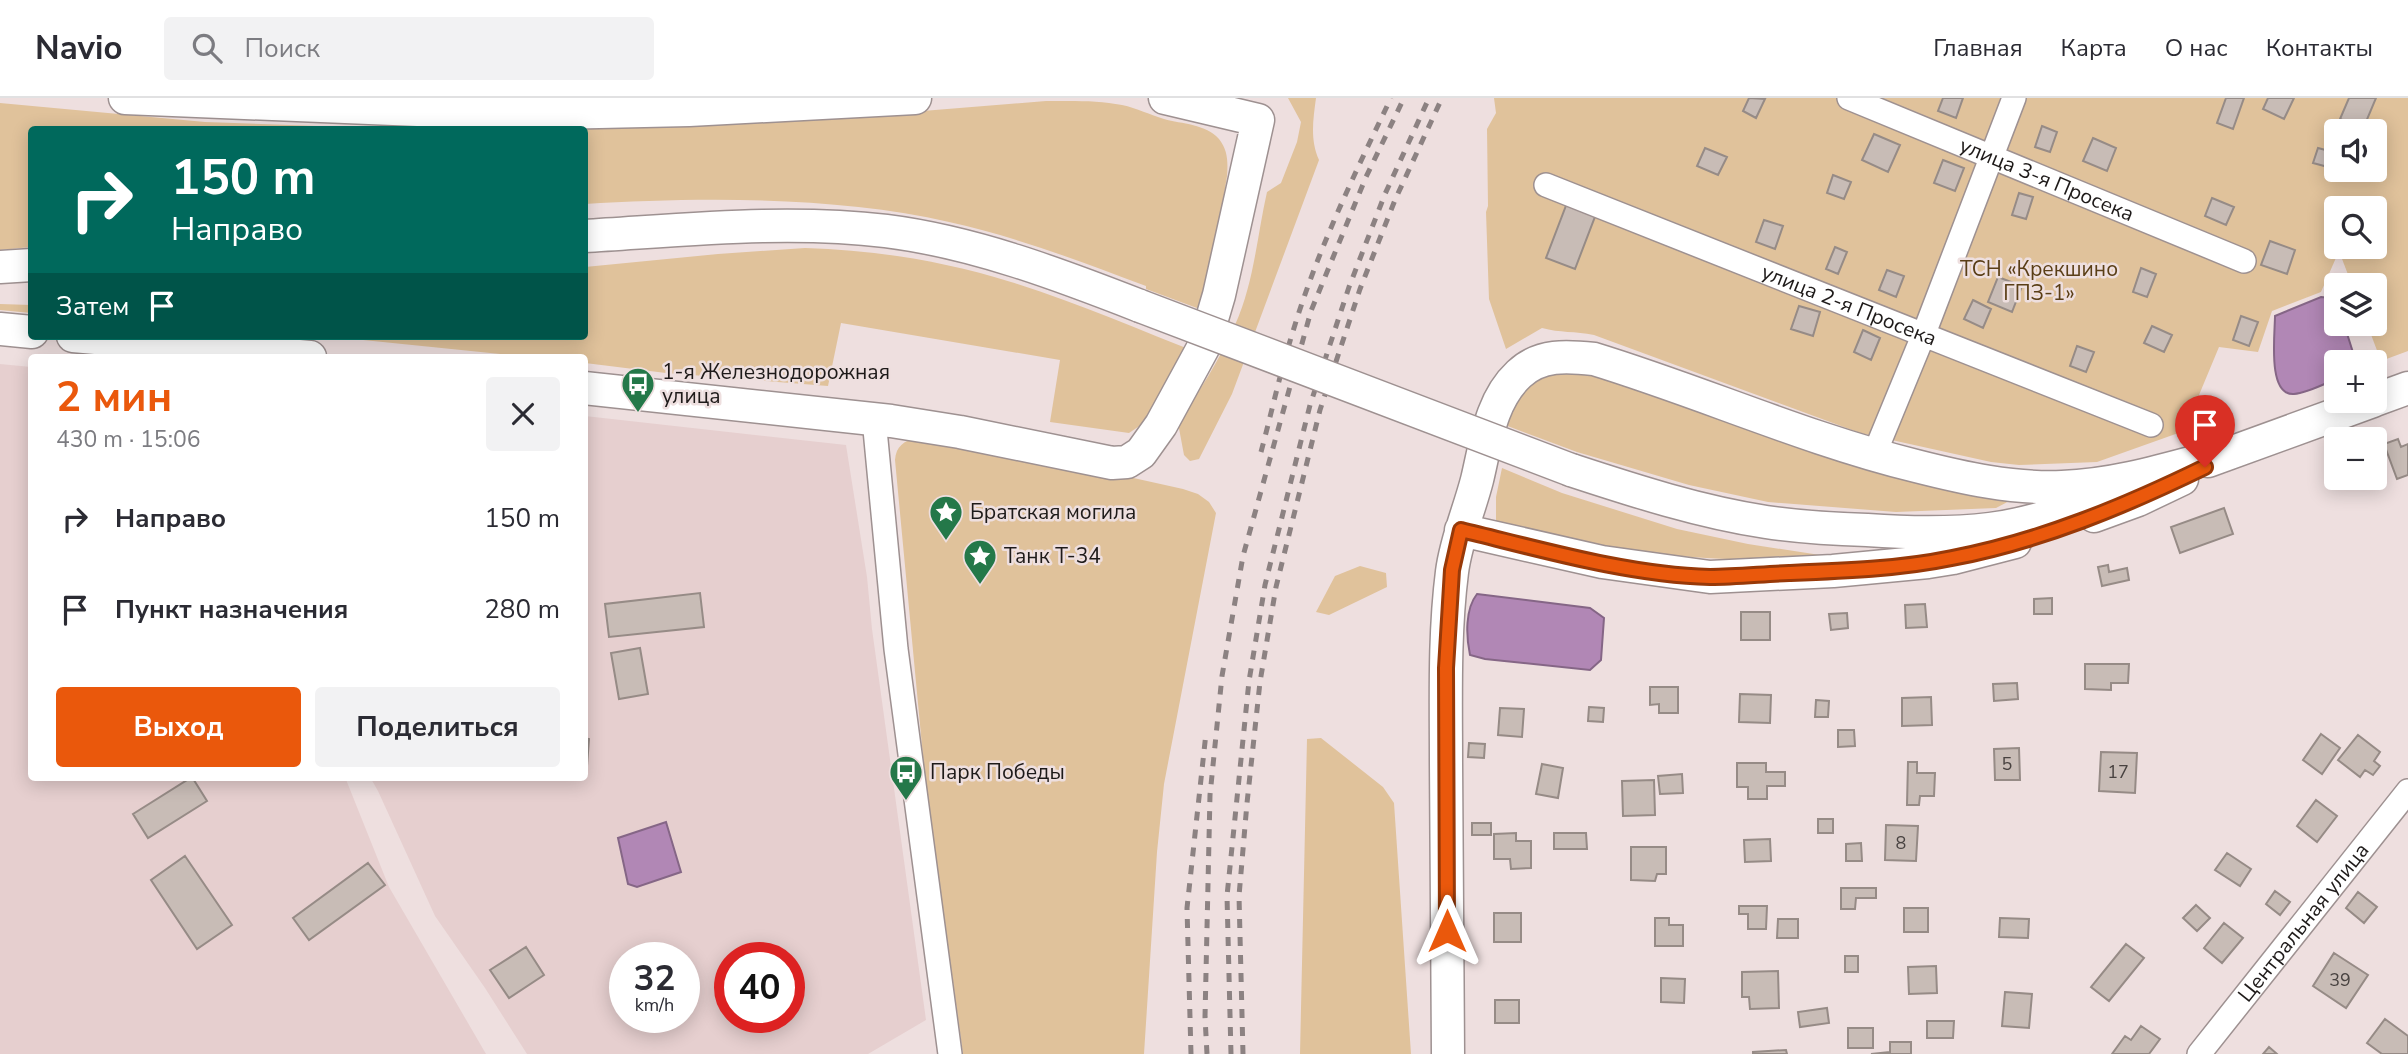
<!DOCTYPE html>
<html lang="ru">
<meta charset="utf-8">
<style>
:root{--surface:#fff;--page:#f2f2f3;--text:#2b2b33;--muted:#7c7c81;--line:#e1e1e2;--accent:#ea580c}
body{margin:0;font-family:"Nunito Sans",sans-serif;background:var(--page);color:var(--text);height:100vh;display:flex;flex-direction:column;font-size:26px;white-space:nowrap}
*{box-sizing:border-box;margin:0}
p{font-size:23px;color:var(--muted)}
.icon{flex:none;width:38px;height:38px;fill:none;stroke:currentColor;stroke-width:2;stroke-linecap:round;stroke-linejoin:round}
.map{position:relative;flex:1;overflow:hidden}
.side{position:absolute;left:28px;top:256px;width:560px;height:427px;display:flex;flex-direction:column;background:var(--surface);border-radius:7px;box-shadow:0 4px 18px #0003}
.side>*{flex:none}
.banner{position:absolute;left:28px;top:28px;width:560px;height:214px;border-radius:7px;box-shadow:0 4px 18px #0003;background:#00695c;color:#fff;overflow:hidden}
.controls{position:absolute;left:2324px;top:21px;display:grid;gap:14px}
.controls a{display:grid;place-items:center;width:63px;height:63px;border-radius:7px;background:var(--surface);box-shadow:0 4px 18px #0003;font-size:35px}
.speed{position:absolute;left:609px;top:844px;display:flex;gap:14px;font-size:35px;font-weight:700;text-align:center}
.speed>*{display:grid;place-content:center;width:91px;height:91px;border-radius:50%;background:var(--surface);box-shadow:0 4px 18px #0003;line-height:1}
.speed small{font-size:18px;font-weight:400}
.speed .limit{border:10px solid #d22;background:#fff;color:#111}
.pin{position:absolute;display:grid;place-items:center;width:60px;height:60px;color:#fff;margin:-72px -30px;border-radius:50% 50% 50% 0;rotate:-45deg;box-shadow:0 0 7px #0007}
.pin .icon{rotate:45deg}
.me{position:absolute;width:77px;margin:-38px;rotate:0deg;stroke-linejoin:round;filter:drop-shadow(0 0 5px #0008)}
.turn{display:flex;align-items:center;gap:24px;height:147px;padding:0 28px;font-size:32px}
.turn .icon{width:91px;height:91px;stroke-width:2.5}
.turn b{display:block;font-size:49px;line-height:60px}
.then{display:flex;align-items:center;height:66px;padding:0 28px;background:#0003;gap:14px;font-size:26px}
.round{display:grid;place-items:center;flex:none;width:74px;height:74px;border-radius:7px;background:var(--page)}
.summary{display:flex;align-items:center;justify-content:space-between;height:119px;padding:0 28px}
h1{font-size:42px;font-weight:700;line-height:52px;color:var(--accent)}
.primary-button{display:flex;gap:14px;margin-top:auto;padding:14px 28px}
.primary-button a{flex:1;height:80px;border-radius:7px;background:var(--accent);color:#fff;font-size:28px;font-weight:700;line-height:80px;text-align:center}
.primary-button a+a{background:var(--page);color:var(--text)}
ul{padding:0;list-style:none}
li{display:flex;align-items:center;gap:21px;height:91px;padding:0 28px}
li div{flex:1}
li b{display:block;font-size:26px}
li em{font-style:normal}
header{display:flex;align-items:center;gap:42px;box-sizing:border-box;height:98px;padding:0 35px;background:var(--surface);border-bottom:2px solid var(--line)}
header strong{font-size:33px}
nav{display:flex;gap:38px;margin-inline-start:auto;font-size:24px}
.search{width:490px;height:63px;background:var(--page);display:flex;align-items:center;gap:18px;box-sizing:border-box;padding:0 24px;border-radius:7px;color:var(--muted);font-size:26px}
.map>svg:first-child{display:block}
.built{fill:#e6cfcf;fill-rule:evenodd}
.green{fill:#e0c29b;fill-rule:evenodd}
.water{fill:#b187b5;stroke:#856686;stroke-width:2}
.building{fill:#c8bcb6;stroke:#968b86;stroke-width:2}
.lines{fill:none;stroke-linecap:round;stroke-linejoin:round}
.street-casing{stroke:#9e9191;stroke-width:26}
.secondary-casing{stroke:#9e9191;stroke-width:35}
.street{stroke:#fff;stroke-width:23}
.secondary{stroke:#fff;stroke-width:32}
.rail{stroke:#8c8282;stroke-width:5;stroke-dasharray:9 9;stroke-linecap:butt}
.secondary-bridge-casing{stroke:#9e9191;stroke-width:35;stroke-linecap:butt}
.secondary-bridge{stroke:#fff;stroke-width:32}
.route-casing{stroke:#983908;stroke-width:18}
.route{stroke:#ea580c;stroke-width:12}
.labels{text-anchor:middle;stroke-width:5;stroke-linejoin:round;paint-order:stroke}
.number-label{font-size:18px;fill:#484240}
.street-label{font-size:21px;fill:#1e1a19;stroke:#eedfdf}
.park-label{font-size:21px;fill:#5a3e16;stroke:#eedfdf}
.poi-label{font-size:21px;fill:#1e1a19;stroke:#eedfdf;text-anchor:start}
</style>
<header>
<strong>Navio</strong>
<div class="search"><svg class="icon" aria-label="search" viewBox="0 0 24 24"><circle cx="10" cy="10" r="6"/><path d="M15 15l6 6"/></svg>Поиск</div>
<nav><a>Главная</a><a>Карта</a><a>О нас</a><a>Контакты</a></nav>
</header>
<div class="map">
<svg width="2408" height="956" viewBox="0 0 2408 956">
<rect width="100%" height="100%" fill="#eedfdf"/>
<!-- built -->
<path class="built" d="M0,266l31,3 1,410h313l44,110 97,167h-486z
M585,318l261,29 21,132 5,52 54,391 -58,34h-341l-42,-66 -50,-72 -57,-125 -8,-14h214zM625,859h59v60h-59zM730,859h59v60h-59z"/>
<!-- green -->
<path class="green" d="M1288,0h28c-3,22 -6,42 3,62l-87,234 -33,65 -9,2 -6,-6 -6,-32c21,-31 42,-64 57,-98 19,-42 22,-89 32,-133l14,-9 16,-41 4,-20z
M1494,0h914v253l-27,10 -14,-37h8v-39h-23l-13,-34 -18,41 -49,19 -14,41 -39,-5 -35,84 -87,31 -78,3 -28,-3 -131,-29 -266,-98c-19,-4 -34,-2 -52,-7l-36,21 -17,-50 -3,-87 2,-6 -1,-77 9,-16zM2336,33h39v39h-39zM2336,110h39v39h-39z
M1046,3c26,0 52,-1 76,4 15,3 28,10 42,14 18,5 42,5 55,20 9,11 9,24 8,37l-22,135 -59,-22v-3c-64,-24 -129,-49 -197,-64 -111,-26 -250,-25 -364,-18l-1,-74h-552l-1,117 -31,3v-147l205,19 168,6 525,-15z
M805,150c70,2 139,13 206,34 67,21 128,48 193,73l-30,23 -33,47 -12,8 -79,-11 10,-62 -219,-37 -13,63 -162,-13 -81,-10 -1,-6h-54l-206,-21h260l1,-69 133,-13z
M0,206l31,1v8l-31,-3z
M1555,264l462,135 -21,11 -100,4 -128,-10 -79,-17 -112,-33 -80,-30 7,-19z
M916,340l195,35 72,16 15,5 11,8 7,11 -52,271 -7,68 -13,202h-181l-37,-266 -31,-328c1,-14 9,-19 21,-22z
M1502,370l60,25 115,36 71,15 72,11c-109,14 -217,-8 -324,-29v-29z
M1360,468l26,7 1,14 -58,28 -13,-3 19,-36z
M1321,640l62,49 11,16 17,251h-111l7,-315z"/>
<!-- water -->
<path class="water" d="M2321,199l9,1 6,5v21h8l12,38h-20v17c-12,5 -29,14 -42,15 -27,2 -19,-60 -19,-78z
M1477,496l113,14 14,10 -3,42 -11,10 -105,-11 -15,-4c-4,-19 -5,-46 7,-61z
M666,724l15,50 -44,15 -9,-3 -10,-46z"/>
<!-- building -->
<path class="building" d="M1749,0l16,1 -9,19 -13,-7z
M1943,0h20l-7,20 -18,-7z
M2226,0h18l-11,31 -16,-6z
M2268,0h26l-10,21 -21,-10z
M2349,0h27l-13,31 -23,-10z
M2042,28l15,6 -7,20 -15,-5z
M1874,36l26,11 -12,27 -26,-12z
M2093,40l23,10 -9,23 -24,-10z
M1705,50l22,9 -9,18 -21,-9z
M2318,50l15,4 -5,15 -15,-4z
M1943,62l21,8 -9,23 -21,-8z
M1833,77l18,7 -7,17 -17,-6z
M2019,95l14,4 -7,22 -14,-4z
M2212,100l22,9 -8,18 -21,-9z
M1567,105l29,11 -21,55 -29,-11z
M1764,122l19,6 -8,23 -19,-7z
M2270,143l25,9 -8,24 -26,-9z
M1835,149l12,5 -9,22 -12,-5z
M2141,170l15,6 -9,23 -14,-5z
M1887,172l17,6 -8,21 -17,-7z
M1998,179l24,9 -10,26 -24,-10z
M1973,202l18,9 -8,19 -19,-9z
M1799,208l21,6 -7,24 -22,-7z
M2241,218l17,6 -9,24 -16,-6z
M2152,228l20,9 -8,17 -20,-9z
M1863,232l17,8 -9,22 -17,-8z
M2077,248l17,6 -8,20 -16,-6z
M2398,341l3,8 7,-3v31l-11,4 -13,-35z
M2224,410l9,26 -53,19 -9,-26z
M2108,467l1,7 18,-4 2,12 -27,6 -4,-19z
M700,495l4,34 -95,10 -4,-33z
M2052,500v16h-18v-15z
M1925,506l2,23 -21,1 -1,-23z
M1741,514h29v28h-29z
M1847,515l1,15 -17,2 -2,-16z
M640,550l8,46 -29,5 -8,-46z
M2085,566h44l-1,19h-17v7l-26,-1z
M2017,585l1,16 -24,2 -1,-17z
M1650,589h28v26h-19v-9l-9,1z
M1740,596l31,1 -1,28 -31,-1z
M1931,599l1,28 -30,1v-28z
M1816,602l13,1 -1,16h-13z
M1589,609l15,1 -1,14 -15,-1z
M1500,610l24,1 -2,28 -24,-2z
M1838,632h16l1,16 -17,1z
M2321,636l19,14 -18,26 -19,-14z
M2358,637l22,17 -6,9 6,5 -7,9 -8,-5 -5,7 -22,-17z
M584,640l5,1 -2,27h-3z
M1469,645l16,1 -1,14 -16,-1z
M2019,650l1,32h-25l-1,-31z
M2101,654l36,1 -2,40 -36,-2z
M1908,664h9v11h18l-1,23h-14l-1,9h-12z
M1737,665h29v9h19v14h-18v13h-19v-12h-11z
M1542,666l21,4 -5,30 -22,-4z
M1682,676l1,19 -23,1 -2,-18z
M192,679l15,24 -59,37 -15,-24z
M1654,682l1,35 -32,1 -1,-35z
M2316,702l21,16 -20,26 -20,-16z
M1818,721h15v14h-15z
M1472,725h19v12h-19z
M1886,727l32,1 -2,35 -31,-1z
M1516,735v8h15v27l-20,1 -1,-10h-16v-25z
M1554,735h32l1,16h-33z
M1770,741l1,22 -26,1 -1,-22z
M1861,745l1,18h-16v-17z
M1631,749h35v27h-9l-2,7 -24,-1z
M2227,755l24,16 -11,17 -25,-16z
M185,758l47,69 -35,24 -46,-69z
M368,765l17,22 -76,55 -16,-22z
M1841,790h35v10h-20l-1,11h-14z
M2275,793l15,11 -10,13 -14,-11z
M2358,794l19,15 -13,16 -18,-15z
M2196,807l14,13 -13,13 -14,-13z
M1739,808h28l-1,23h-18v-15h-9z
M1904,810h24v24h-24z
M1494,815h27v29h-27z
M1655,820h14v7h14v21h-28z
M2000,820l29,1 -1,19 -29,-1z
M1778,821h20v19h-21z
M2224,825l19,15 -21,25 -18,-15z
M2126,846l18,14 -35,43 -18,-14z
M526,849l18,28 -35,23 -19,-28z
M2334,855l34,22 -22,33 -33,-22z
M1845,858h13v16h-13z
M1936,868l1,27 -28,1 -1,-27z
M1778,873l1,37 -29,1 -1,-12h-7v-25z
M1661,880l24,1 -1,24 -23,-1z
M2005,894l27,2 -3,34 -27,-2z
M1495,902h24v23h-24z
M1827,910l2,15 -29,4 -2,-15z
M2385,921l23,17v18h-26l-15,-11z
M1927,923h27l-1,17h-26z
M2141,928l19,13 -11,15h-37l13,-18 6,4z
M1848,930h25v20h-25z
M1890,944h21v12h-40l19,-2z
M2269,949l8,7h-14z
M1786,952l1,4h-34v-2z"/>
<g class="lines">
<defs>
<g id="street">
<path id="s1" d="M1849,0l395,163"/>
<path id="s2" d="M1546,87l605,240"/>
<path d="M874,321l22,230 54,405"/>
<path d="M1874,357l49,-119 91,-238"/>
<path id="s3" d="M2199,956l209,-263"/>
</g>
<path id="secondary" d="M125,0l341,14 88,1 135,-3 226,-12
M584,138c101,-6 202,-17 302,-5 87,11 172,43 254,75
M0,169l32,-2
M0,231l32,3
M73,238l237,21
M584,290l307,33 69,11 152,31 15,-1 14,-9 20,-28 43,-79 15,-51 39,-175 -93,-22
M2375,302l33,-12
M2208,363l165,-60
M1571,372c64,21 129,42 195,52 34,5 68,7 101,8 42,3 82,4 123,-1 42,-5 83,-21 123,-33
M2094,418l44,-16 44,-21
M1461,432l141,32 108,15 123,-6 95,-9 25,-4 62,-16
M1448,956c-1,-97 -2,-194 -2,-291 0,-64 -2,-128 6,-191 4,-32 17,-61 25,-92 9,-37 13,-79 42,-106 21,-20 48,-18 75,-15 108,33 212,80 322,107 47,12 97,23 146,21 57,-2 112,-20 166,-34"/>
</defs>
<!-- street casing -->
<use href="#street" class="street-casing"/>
<!-- secondary casing -->
<use href="#secondary" class="secondary-casing"/>
<!-- street -->
<use href="#street" class="street"/>
<!-- secondary -->
<use href="#secondary" class="secondary"/>
<!-- rail -->
<path class="rail" d="M1261,354c11,-41 20,-83 33,-124 24,-79 61,-155 97,-230
M1191,956l-4,-146 19,-175
M1207,956l-2,-37 5,-222 12,-119 21,-120 68,-245 55,-134 38,-79
M1231,956l-4,-158 22,-215 16,-96 45,-180 39,-118 36,-93 44,-96
M1243,956l-4,-158 8,-93 13,-121 16,-95 44,-177 40,-121 35,-89 47,-102"/>
<defs>
<path id="secondary-bridge" d="M1140,208l431,164"/>
</defs>
<!-- secondary-bridge casing -->
<use href="#secondary-bridge" class="secondary-bridge-casing"/>
<!-- secondary-bridge -->
<use href="#secondary-bridge" class="secondary-bridge"/>
</g>
<g class="lines">
<defs>
<path id="route" d="M1447,833l-1,-263 6,-98 9,-40c79,19 167,45 249,47 26,0 53,-3 79,-4 54,-2 110,-4 163,-15 89,-17 173,-52 253,-91"/>
</defs>
<!-- route casing -->
<use href="#route" class="route-casing"/>
<!-- route -->
<use href="#route" class="route"/>
</g>
<!-- icons -->
<defs>
<symbol id="bus-pin" viewBox="-11 -11 22 30"><path d="M0 17L-7.5 6A9.5 9.5 0 1 1 7.5 6Z" fill="#247849" stroke="#eedfdf"/><path d="M-5-6H5V4H4V6H2V4H-2V6H-4V4H-5ZM-3.5-4V0h7V-4ZM-3.5 1.2v1.5H-2V1.2ZM2 1.2v1.5H3.5V1.2Z" fill="#fff"/></symbol>
<symbol id="sight-pin" viewBox="-11 -11 22 30"><path d="M0 17L-7.5 6A9.5 9.5 0 1 1 7.5 6Z" fill="#247849" stroke="#eedfdf"/><path d="M0-6L1.8-2.2L6-1.7L2.9 1.2L3.7 5.4L0 3.3L-3.7 5.4L-2.9 1.2L-6-1.7L-1.8-2.2Z" fill="#fff"/></symbol>
</defs>
<g fill-rule="evenodd">
<use href="#bus-pin" x="619" y="267" width="38" height="52"/>
<use href="#sight-pin" x="927" y="395" width="38" height="52"/>
<use href="#sight-pin" x="961" y="439" width="38" height="52"/>
<use href="#bus-pin" x="887" y="655" width="38" height="52"/>
</g>
<g class="labels">
<!-- number labels -->
<g class="number-label">
<text x="2007" y="672">5</text>
<text x="2118" y="680">17</text>
<text x="1901" y="751">8</text>
<text x="2340" y="888">39</text>
</g>
<!-- street labels -->
<g class="street-label">
<text dy="7" stroke="none"><textPath href="#s1" startOffset="214">улица 3-я Просека</textPath></text>
<text dy="7" stroke="none"><textPath href="#s2" startOffset="326">улица 2-я Просека</textPath></text>
<text dy="7" stroke="none"><textPath href="#s3" startOffset="168">Центральная улица</textPath></text>
</g>
<!-- park labels -->
<g class="park-label">
<text x="2039" y="178">ТСН «Крекшино<tspan x="2039" dy="24">ГПЗ-1»</tspan></text>
</g>
<!-- poi labels -->
<g class="poi-label">
<text x="662" y="281">1-я Железнодорожная<tspan x="662" dy="24">улица</tspan></text>
<text x="970" y="421">Братская могила</text>
<text x="1004" y="465">Танк Т-34</text>
<text x="930" y="681">Парк Победы</text>
</g>
</g>
</svg>
<div class="controls">
<a><svg class="icon" aria-label="sound" viewBox="0 0 24 24"><path d="M4 9h4l5-4v14l-5-4H4zM17 9q2 3 0 6"/></svg></a>
<a><svg class="icon" aria-label="search" viewBox="0 0 24 24"><circle cx="10" cy="10" r="6"/><path d="M15 15l6 6"/></svg></a>
<a><svg class="icon" aria-label="layers" viewBox="0 0 24 24"><path d="M12 4l9 5-9 5-9-5zM3 14l9 5 9-5"/></svg></a>
<a>+</a>
<a>−</a>
</div>
<div class="speed"><div>32<small>km/h</small></div><div class="limit">40</div></div>
<div class="pin" style="left:2205px;top:369px;background:#d93025"><svg class="icon" aria-label="arrive" viewBox="0 0 24 24"><path d="M6 21V4h12l-3 4 3 4H6"/></svg></div>
<svg class="me" style="left:1447px;top:833px" viewBox="-20 -20 40 40"><path d="M0-17L14 15 0 8-14 15z" fill="#ea580c" stroke="#fff" stroke-width="4"/></svg>
<div class="banner">
<div class="turn"><svg class="icon" aria-label="right" viewBox="0 0 24 24"><path d="M7 20v-9h11M14 6l5 5-5 5"/></svg><div><b>150 m</b>Направо</div></div>
<div class="then">Затем<svg class="icon" aria-label="arrive" viewBox="0 0 24 24"><path d="M6 21V4h12l-3 4 3 4H6"/></svg></div>
</div>
<section class="side">
<div class="summary"><div><h1>2 мин</h1><p>430 m · 15:06</p></div><a class="round"><svg class="icon" aria-label="close" viewBox="0 0 24 24"><path d="M6 6l12 12M18 6L6 18"/></svg></a></div>
<ul>
<li><svg class="icon" aria-label="right" viewBox="0 0 24 24"><path d="M7 20v-9h11M14 6l5 5-5 5"/></svg><div><b>Направо</b></div><em>150 m</em></li>
<li><svg class="icon" aria-label="arrive" viewBox="0 0 24 24"><path d="M6 21V4h12l-3 4 3 4H6"/></svg><div><b>Пункт назначения</b></div><em>280 m</em></li>
</ul>
<div class="primary-button"><a>Выход</a><a>Поделиться</a></div>
</section>
</div>
